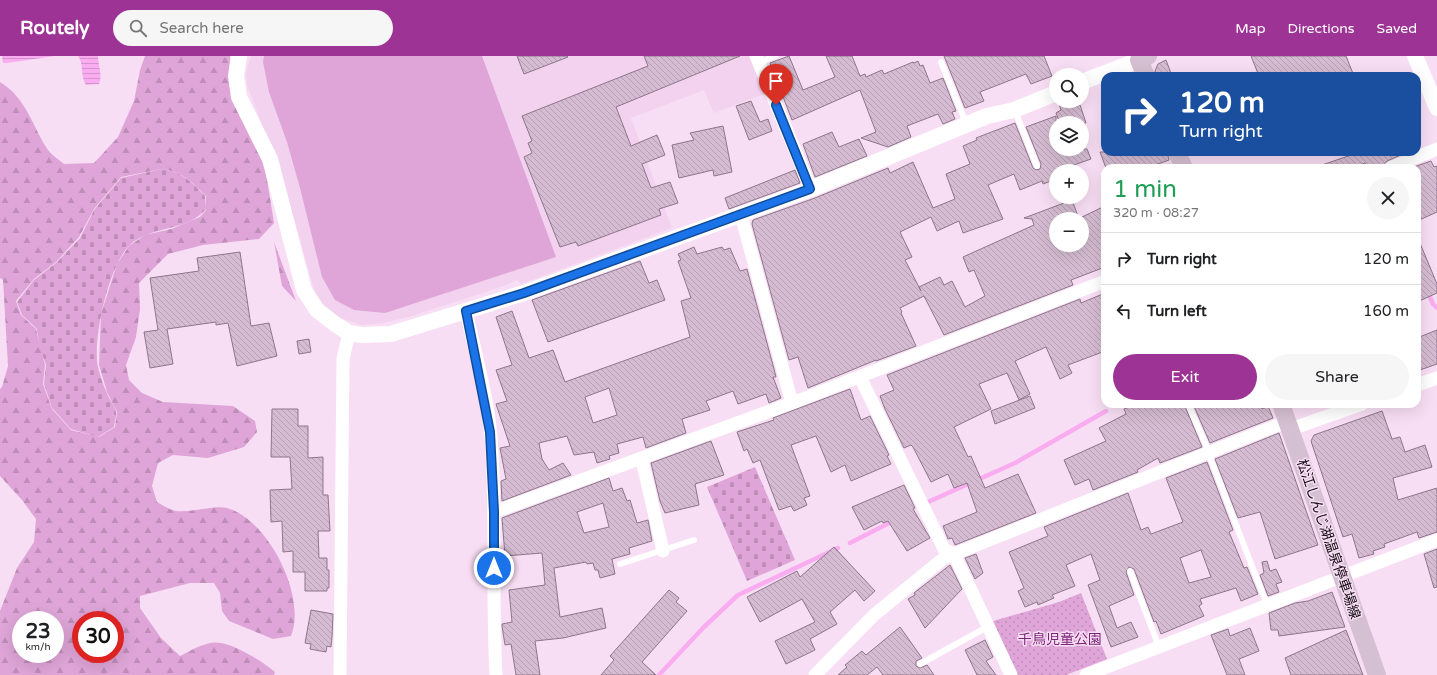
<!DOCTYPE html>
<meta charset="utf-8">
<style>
:root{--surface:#fff;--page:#f6f6f6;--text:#202124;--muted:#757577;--line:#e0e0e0;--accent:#9c3395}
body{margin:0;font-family:"Varela Round","Noto Sans JP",sans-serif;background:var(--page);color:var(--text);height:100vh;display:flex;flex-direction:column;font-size:15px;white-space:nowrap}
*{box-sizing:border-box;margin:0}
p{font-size:13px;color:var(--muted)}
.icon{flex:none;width:22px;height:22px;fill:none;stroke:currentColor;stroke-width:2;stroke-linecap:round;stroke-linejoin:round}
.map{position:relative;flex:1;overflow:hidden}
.side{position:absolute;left:1101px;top:108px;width:320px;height:244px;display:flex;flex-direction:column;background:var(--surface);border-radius:12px;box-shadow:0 4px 16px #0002}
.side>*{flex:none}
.top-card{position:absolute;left:1101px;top:16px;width:320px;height:84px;border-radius:12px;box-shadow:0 4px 16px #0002;background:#1a4fa0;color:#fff;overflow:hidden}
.fabs{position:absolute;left:1049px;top:12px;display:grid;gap:8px}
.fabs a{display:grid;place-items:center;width:40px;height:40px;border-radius:50%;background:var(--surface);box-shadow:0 4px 16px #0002;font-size:20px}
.speed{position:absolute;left:12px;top:555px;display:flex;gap:8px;font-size:20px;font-weight:700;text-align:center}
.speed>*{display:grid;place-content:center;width:52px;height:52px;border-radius:50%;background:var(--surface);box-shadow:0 4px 16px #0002;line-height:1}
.speed small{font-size:10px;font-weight:400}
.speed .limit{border:6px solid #d22;background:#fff;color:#111}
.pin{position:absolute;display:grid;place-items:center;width:34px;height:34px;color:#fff;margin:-41px -17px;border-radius:50% 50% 50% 0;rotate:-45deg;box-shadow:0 0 4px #0007}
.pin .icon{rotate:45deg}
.me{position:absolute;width:44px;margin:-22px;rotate:0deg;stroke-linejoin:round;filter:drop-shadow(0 0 3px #0008)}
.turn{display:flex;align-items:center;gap:14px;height:84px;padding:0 12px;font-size:18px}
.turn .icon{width:52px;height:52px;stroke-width:2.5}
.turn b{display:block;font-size:28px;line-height:34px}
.round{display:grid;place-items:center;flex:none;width:42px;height:42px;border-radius:21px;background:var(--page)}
.head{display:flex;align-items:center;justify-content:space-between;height:68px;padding:0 12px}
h1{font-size:24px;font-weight:600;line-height:30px;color:#1e9e55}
.action{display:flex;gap:8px;margin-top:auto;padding:8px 12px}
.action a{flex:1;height:46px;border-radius:24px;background:var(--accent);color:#fff;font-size:16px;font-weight:600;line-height:46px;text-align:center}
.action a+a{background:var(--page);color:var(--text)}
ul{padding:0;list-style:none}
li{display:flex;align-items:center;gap:12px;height:52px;padding:0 12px;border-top:1px solid var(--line)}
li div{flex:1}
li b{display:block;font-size:15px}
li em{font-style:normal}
header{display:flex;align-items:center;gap:24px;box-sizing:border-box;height:56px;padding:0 20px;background:var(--accent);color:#fff}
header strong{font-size:19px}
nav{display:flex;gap:22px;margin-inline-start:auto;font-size:14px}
.search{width:280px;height:36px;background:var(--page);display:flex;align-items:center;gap:10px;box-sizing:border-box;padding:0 14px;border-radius:22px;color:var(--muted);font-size:15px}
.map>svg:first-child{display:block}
.built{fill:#f2d2ee}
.forest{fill:url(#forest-firs);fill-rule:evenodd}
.cemetery{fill:url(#cemetery-stones)}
.park{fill:url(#park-dots)}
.pitch{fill:#dfa5d8}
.water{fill:url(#water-rules)}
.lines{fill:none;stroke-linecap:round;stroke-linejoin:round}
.stream{stroke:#f9adf0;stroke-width:4.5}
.building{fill:url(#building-back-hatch);stroke:#8e768a;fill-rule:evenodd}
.service{stroke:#fff;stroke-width:6}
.minor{stroke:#fff;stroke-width:13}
.tertiary{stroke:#fff;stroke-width:16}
.secondary{stroke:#d5bfd2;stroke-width:18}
.route-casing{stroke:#114b97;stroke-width:10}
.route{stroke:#1a73e8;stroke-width:7}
.labels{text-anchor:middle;stroke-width:3;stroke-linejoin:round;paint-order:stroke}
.street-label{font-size:14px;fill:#120911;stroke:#f8def4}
.park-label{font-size:14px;fill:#7a2475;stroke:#f8def4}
</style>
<header>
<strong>Routely</strong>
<div class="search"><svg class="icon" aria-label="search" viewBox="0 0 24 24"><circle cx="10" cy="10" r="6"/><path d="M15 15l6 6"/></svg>Search here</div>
<nav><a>Map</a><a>Directions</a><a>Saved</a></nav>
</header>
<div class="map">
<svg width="1437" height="619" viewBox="0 0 1437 619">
<defs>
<pattern id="forest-firs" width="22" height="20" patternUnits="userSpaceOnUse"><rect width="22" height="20" fill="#dfa5d8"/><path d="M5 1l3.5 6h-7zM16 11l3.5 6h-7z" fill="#be8db8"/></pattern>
<pattern id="cemetery-stones" width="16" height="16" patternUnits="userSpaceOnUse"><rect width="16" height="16" fill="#dfa5d8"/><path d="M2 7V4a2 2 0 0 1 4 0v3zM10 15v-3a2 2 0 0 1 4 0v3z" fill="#be8db8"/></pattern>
<pattern id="park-dots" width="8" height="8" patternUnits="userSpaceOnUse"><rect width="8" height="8" fill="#dfa5d8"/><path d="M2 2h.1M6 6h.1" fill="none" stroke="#be8db8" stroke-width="1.8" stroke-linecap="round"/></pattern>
<pattern id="water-rules" width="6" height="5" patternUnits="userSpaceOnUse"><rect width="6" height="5" fill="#f9adf0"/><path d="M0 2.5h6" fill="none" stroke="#d494cd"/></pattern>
<pattern id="building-back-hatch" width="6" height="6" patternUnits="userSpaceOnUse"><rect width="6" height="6" fill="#d5bcd2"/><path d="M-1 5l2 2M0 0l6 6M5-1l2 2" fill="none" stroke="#b6a0b3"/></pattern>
</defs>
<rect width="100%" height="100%" fill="#f8def4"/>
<!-- built -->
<path class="built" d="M251,0h499l15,38 -51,19 -10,-23 -73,28 41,110 -151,56 -4,-4 -13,6 -92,30 -29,7 -22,2 -23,-8 -12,-8 -11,-16 -31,-110 -37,-98 -1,-13z"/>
<!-- forest -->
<path class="forest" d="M145,0h85l-1,29 7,22 29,60 9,56 -15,16 -56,6 -35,9 -29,29 1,26 -4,28 -10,28 3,15 13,13 21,9 70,4 22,15 2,11 -13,15 -36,11 -35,-3 -15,8 -6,23 5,16c5,3 13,8 19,9 14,2 38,-6 51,-3 42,12 80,89 64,128l-18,3 -44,-18 -7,-10 -2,-18 -6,-10h-24l-50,13v12l21,30 19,18c12,-6 27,-16 41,-13 15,2 42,19 54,29l-1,3h-274v-64l17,-43 17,-26 2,-23 -14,-19 -22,-24v-87l2,-2 6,-21 -5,-86 -3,-2v-196c25,15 32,42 46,65 4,7 12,12 18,17l30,-1 24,-26 16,-36 6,-31zM162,113c21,3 29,12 44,27v14l-6,7 -29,12 -26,6 -16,11 -12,18 -16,50 -2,51 8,27 10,20 -2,15 -16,10 -28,-7 -19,-21 -9,-25 2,-19 -9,-36 -15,-14 -5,-14 18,-22 22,-17 23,-25 15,-28 27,-32zM21,564h34v34h-34zM81,564h34v34h-34z
M274,186l22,59 -14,-15z"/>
<!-- cemetery -->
<path class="cemetery" d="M162,113c20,3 29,12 43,27l1,13c-19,23 -55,16 -76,36 -21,19 -38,95 -32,122 2,8 5,18 9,26 2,6 8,13 9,19 1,4 -2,11 -2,15l-16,10 -27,-8 -19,-21 -8,-24 2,-19 -6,-17 -3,-19 -15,-14 -5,-13 17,-22 23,-18 23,-24 14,-28 27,-32z
M755,411l40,93 -48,21 -40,-94z"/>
<!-- park -->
<path class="park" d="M1081,537l26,66 -41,16h-48l-25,-54 66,-19z"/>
<!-- pitch -->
<path class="pitch" d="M264,0h218l74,201 -171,56 -31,-3 -19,-10 -13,-23 -22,-89 -13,-46 -18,-50 -6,-30z"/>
<!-- water -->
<path class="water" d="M2,0h53l-48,7h-4z
M78,0h20c0,9 5,20 1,28l-13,1c-6,-9 -2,-22 -8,-29z"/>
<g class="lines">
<!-- stream -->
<path class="stream" d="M1417,236l10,-2 6,14 4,4
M928,446l87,-39 91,-52
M850,487l43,-22
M659,619l44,-47 35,-33 100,-47"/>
</g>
<!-- building -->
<path class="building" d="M517,0h50l1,1 -44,17z
M644,0h96l-124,51 15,39 26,-11 8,20 -23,9 9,24 19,-6 8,21 -19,6 2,6 -83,31 -2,-4 -16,5 -36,-90 8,-4 -4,-10 4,-2 -10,-25 126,-50z
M789,0l14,34 32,-13 -9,-21h26l8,20 5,-2 1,3 16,-7 2,4 29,-12 1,1 4,-2 2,5 3,-1 7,18 13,-5 13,33 -4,1 3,7 -12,5 -5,-10 -31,12 4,11 -23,10 -27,-9 15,-6 -16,-42 -68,30 -22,-57z
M944,0h100l8,20 -21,8 -5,-10 -46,18 4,9 -19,7z
M1251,0h95l8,20h-95z
M1166,4l6,16h-16l-1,-5 3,-7z
M751,45l9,21 8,-3 4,12 -23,9 -13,-34z
M1067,45h6l2,6 5,-2 6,18h-26l-4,-10 5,-3 -2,-6z
M1056,60v33h31l4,10 -23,8 1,4h-13v8l-13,5 -1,-3 -22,9 -6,-16 -26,11 15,34 -40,14 -4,-12 -22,10 -6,-14 -31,15 12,25 -7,3 16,31 -2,-4 21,-10 4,8 8,-4 13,26 20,-11 -11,-26 -5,2 -6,-15 71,-32 -2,-6 -8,-1 48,-18 7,19h-23v26h26v-28l23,-11v61l-34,13 2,5 -129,50 -20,-39 -24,12 2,4 -1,1 15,33 -40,15v-1l-68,28 -10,-31 -9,3 -37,-136 1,-4 62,-22 73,-30 2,5 23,-11 20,46 22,-9 -9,-25 24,-10 -7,-18 14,-6 -1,-2 39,-15 18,45 3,2 4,-1 1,-5 -15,-37z
M723,70l9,46 -18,4 -1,-6 -34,8 -7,-33 22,-5 -4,-7z
M832,76l7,15 20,-8 8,17 -52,21 -12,-33z
M1100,96h67l2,8 -22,8h-41z
M1360,96h48l-21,9 -5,7h-16l-1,-5 -11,5h-34l-1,-2z
M1431,105l3,6 3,-1v46l-20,9v-53h-6z
M795,114l5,13 -71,26 -4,-11z
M1417,180l20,48v9l-20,9z
M694,191l3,7 25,-7 2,3 6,-2 10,23 7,-2 27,100 2,8h-3l8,21 -12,5 -3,-9 -28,10 -5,-13 -27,10 4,9 -28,9 4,14 -40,15 -3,-11 -26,7 2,9 -10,3 1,3 -13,4 -3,-11 -20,3 -7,-19 -28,7 3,16 7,11 14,-7 8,12 -69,26 -1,-20 5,-2 -6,-31 10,-2 -14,-42 11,-3 -11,-31 16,-5 -16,-48 16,-6 17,47 24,-8 12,32 125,-45 -9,-36 10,-3 -13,-37 3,-1 -3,-6zM609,332l8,27 -24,8 -8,-26z
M240,196l11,74 18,-3 8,33 -40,10 -9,-43 -12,2v-3l-49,7 6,35 -23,4 -6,-36 14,-2 -8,-52 49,-7 -2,-13z
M640,205l9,22 8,-3 8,20 -117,42 -16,-42z
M1105,237v58l-37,14 4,8 -12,6 -14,-32 -31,14 15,33 -11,6 -12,-27 -28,11 12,25 -37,18 14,30 3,-1 14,32 33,-14 18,39 -81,32 -3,-7 -4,1 -5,-13 34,-14 -10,-29 -13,5 -6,-14 -17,8 -18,-35 -2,-2 -7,3 -19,-39 -5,-13 14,-6 -7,-15 193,-76 1,4z
M1437,274v34l-20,7v-33z
M309,283l2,13 -12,2 -2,-13z
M850,333l11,31 9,-4 19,39 -2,1 4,8 -40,17 -6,-16 -14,7 -15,-36 -25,9 19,51 -6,2 3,7 -13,6 -3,-5 -12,4 -19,-50 -7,3 -6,-14 -3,2 -7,-19 37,-12 -1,-2z
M1030,340l5,12 -40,16 -4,-13z
M1137,348h47l18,43 -42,16 -2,-5 -21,12 1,2 -45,18 -4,-11 -14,6 -11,-25 42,-19 -7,-13 27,-14 -2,-5z
M1193,348h67l2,5 6,-3 5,12 -63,25z
M272,353h26v17h10v32l15,-1v38h5l2,36h-12l1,27h8v12h2v18h-2v3h-22v-19h-12v-21l-10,1 -1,-31 -11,1 -1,-32 22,-1 -2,-32h-19z
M1382,355l10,28 8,-2 5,15 20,-7 7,22 -39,11 5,22 39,-12v44l-18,6 -2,-6 -33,12 1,3 -12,4 1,3 -15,4 -7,-24 -9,3 -32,-96 3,-6z
M1279,377l39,112 -43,14 -15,-47 -22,6 -23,-59z
M711,385l13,34 -29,9 4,21 -34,8 -5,-12 -9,-38z
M1207,406l26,68 -4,2 15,36 3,-1 11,27 -17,7 -5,-13 -36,11 2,5 -3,2 5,10 -43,18 -5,-13 -2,1 -20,-53 -5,-2 -3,5 8,23 -25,11 8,22 14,-6 7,15 -27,10 -23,-62 12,-5 -9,-26 -25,11 9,21 -23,9 2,3 -16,7 -1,-3 -12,5 -7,-16 6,-3 -15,-36 39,-16 -4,-9 84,-34 13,37 7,-3 3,7 32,-12 -17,-44zM1201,494l10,27 -22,6 -9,-25z
M609,422l4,13 9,-3 5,13 3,-1 7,23 11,-3 4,21 -23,7 1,6 -18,5 3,15 -15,4 -2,-8h-3l-2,-7 -6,1 -1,-2 -32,6 6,49 42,-9 4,20 -43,10 -28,3 5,34h-24l-5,-31 -6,1 -3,-19v-2l10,-2 -3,-32 36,-5 -3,-32 -37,3 -3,-38zM603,447l6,24 -25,6 -7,-21z
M904,429l11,23 -2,1 17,29 -23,13 -19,-30 -5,2 -1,-2 -18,9 -12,-23z
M834,491l41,44 -11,10 -9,-11 -25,22 7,12 -27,15 5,11 -29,14 -11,-23 40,-19 -13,-23 -42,23 -13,-25 50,-26 3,6z
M1437,493v38l-3,1 -10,-34z
M976,498l7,19 -8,6 -10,-21z
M1267,505l3,10 6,-2 6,13 -6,2 3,8 -11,4 -8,-21 4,-2 -2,-11z
M950,509l12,24 -37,39 -17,-29 7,-4 -1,-2z
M669,534l10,8 -3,4 11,9 -45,51 14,13h-55l13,-15 -4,-4z
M1332,536l13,35 -66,9 -1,-6h-7l-2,-17 26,-10 13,-2z
M311,554l22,4 -1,23 -1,10 -4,-1 -1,6 -16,-3 1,-5 -6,-1z
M900,571l22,31 -6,3v5l4,2 7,-3 7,10h-51l-6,-8 -10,8h-29l9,-8 -2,-2 17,-14 4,4z
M1250,572l9,23 -20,8 6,16h-18l-16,-40 17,-6 2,7z
M1346,574l17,45h-72l-6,-17z
M985,584l8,17 -7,4 10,14h-19l-12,-25z"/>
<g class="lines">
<!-- service -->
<path class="service" d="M941,6l25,61
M758,7l17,-7
M1015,55l22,55
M1188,348l21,48
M1208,396l59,153
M620,508l74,-24
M1130,515l29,76
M920,608l69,-38"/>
<!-- minor -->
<path class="minor" d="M756,0l55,133
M1390,112l47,-19
M741,159l51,188
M466,255c10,46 24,93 26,140 4,75 0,149 4,224
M860,321l84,172 10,5 57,121
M1417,329l20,-7
M1291,373l71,-25
M642,404l21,91
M494,456l298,-109 313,-122
M340,619l3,-316 6,-26
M815,619l59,-60 70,-57 344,-137
M1086,619l351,-135"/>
<!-- tertiary -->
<path class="tertiary" d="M239,0l-3,20 3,21 31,62 34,131 13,20 18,14 14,9 13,2 29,-1 133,-41 287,-104 176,-73 27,-6 42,-17
M1415,0l22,52
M1082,26l57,-22"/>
<!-- secondary -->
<path class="secondary" d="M1146,20l-7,-16 9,-4
M1177,96l7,16
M1281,348l96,271"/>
</g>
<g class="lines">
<defs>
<path id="route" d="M494,512v-56l-4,-80 -24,-121 58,-18 286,-104 -34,-84"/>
</defs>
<!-- route casing -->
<use href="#route" class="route-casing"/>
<!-- route -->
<use href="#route" class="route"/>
</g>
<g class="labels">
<!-- street labels -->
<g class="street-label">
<text transform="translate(1329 483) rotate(71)" y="5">松江しんじ湖温泉停車場線</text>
</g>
<!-- park labels -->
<g class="park-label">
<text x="1060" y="588">千鳥児童公園</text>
</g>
</g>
</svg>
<div class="fabs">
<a><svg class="icon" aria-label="search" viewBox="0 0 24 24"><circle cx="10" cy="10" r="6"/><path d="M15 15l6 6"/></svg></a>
<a><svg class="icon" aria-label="layers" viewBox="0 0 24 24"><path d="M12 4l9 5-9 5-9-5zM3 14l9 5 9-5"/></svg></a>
<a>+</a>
<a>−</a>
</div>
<div class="speed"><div>23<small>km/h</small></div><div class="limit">30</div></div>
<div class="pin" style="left:776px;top:49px;background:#d93025"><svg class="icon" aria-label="arrive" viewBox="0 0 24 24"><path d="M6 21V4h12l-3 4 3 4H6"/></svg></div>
<svg class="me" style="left:494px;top:512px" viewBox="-20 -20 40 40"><circle r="17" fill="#1a73e8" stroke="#fff" stroke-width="3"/><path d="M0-11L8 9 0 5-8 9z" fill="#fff"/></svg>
<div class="top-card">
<div class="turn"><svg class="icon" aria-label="right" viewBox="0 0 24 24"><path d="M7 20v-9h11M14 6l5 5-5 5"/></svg><div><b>120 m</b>Turn right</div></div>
</div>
<section class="side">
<div class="head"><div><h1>1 min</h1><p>320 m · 08:27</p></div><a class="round"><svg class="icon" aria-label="close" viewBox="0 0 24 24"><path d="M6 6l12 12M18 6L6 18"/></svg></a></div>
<ul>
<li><svg class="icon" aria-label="right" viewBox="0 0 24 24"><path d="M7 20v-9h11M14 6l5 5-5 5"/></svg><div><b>Turn right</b></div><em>120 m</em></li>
<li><svg class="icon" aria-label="left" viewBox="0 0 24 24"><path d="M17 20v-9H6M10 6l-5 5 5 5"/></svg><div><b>Turn left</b></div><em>160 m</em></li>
</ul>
<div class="action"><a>Exit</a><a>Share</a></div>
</section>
</div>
